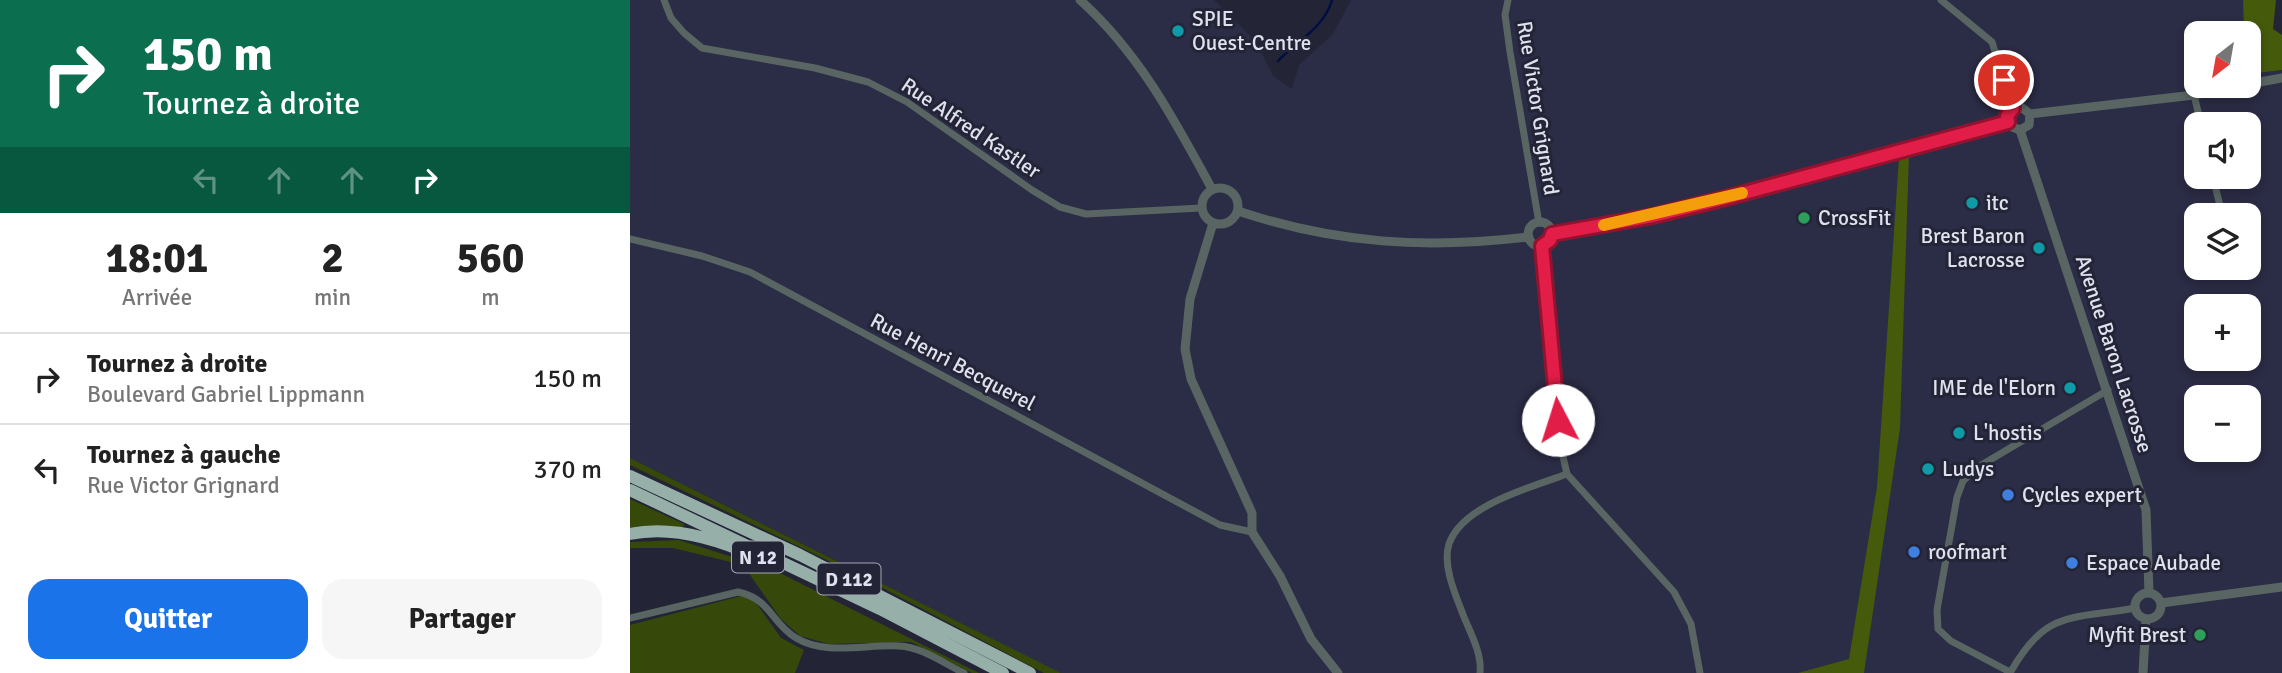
<!DOCTYPE html>
<html lang="fr">
<meta charset="utf-8">
<style>
:root{--surface:#fff;--page:#f6f6f6;--text:#222;--muted:#767676;--line:#e0e0e0;--accent:#1a73e8}
body{margin:0;font-family:Signika,sans-serif;background:var(--page);color:var(--text);height:100vh;display:flex;flex-direction:column;font-size:26px;white-space:nowrap}
*{box-sizing:border-box;margin:0}
p{font-size:23px;color:var(--muted)}
.icon{flex:none;width:38px;height:38px;fill:none;stroke:currentColor;stroke-width:2;stroke-linecap:round;stroke-linejoin:round}
.map{position:relative;flex:1;overflow:hidden}
.sheet{display:flex;flex-direction:column;background:var(--surface);width:630px}
.sheet>*{flex:none}
.top-card{background:#0b6e4f;color:#fff;overflow:hidden}
.needle{width:46px;rotate:211deg}
.controls{position:absolute;left:1554px;top:21px;display:grid;gap:14px}
.controls a{display:grid;place-items:center;width:77px;height:77px;border-radius:14px;background:var(--surface);box-shadow:0 4px 10px #0003;font-size:35px}
.pin{position:absolute;display:grid;place-items:center;width:60px;height:60px;color:#fff;margin:-30px;border:4px solid #fff;border-radius:50%;box-shadow:0 2px 7px #0007}
.me{position:absolute;width:77px;margin:-38px;rotate:355deg;stroke-linejoin:round;filter:drop-shadow(0 0 5px #0008)}
.turn{display:flex;align-items:center;gap:24px;height:147px;padding:0 28px;font-size:32px}
.turn .icon{width:91px;height:91px;stroke-width:2.5}
.turn b{display:block;font-size:49px;line-height:60px}
.lanes{display:flex;align-items:center;height:66px;padding:0 28px;background:#0003;justify-content:center;gap:35px;direction:ltr}
.lanes .off{opacity:.35}
.eta{display:flex;justify-content:space-evenly;align-items:center;height:119px;text-align:center}
.eta b{font-size:42px;font-weight:800;line-height:49px}
.button{display:flex;gap:14px;margin-top:auto;padding:14px 28px}
.button a{flex:1;height:80px;border-radius:21px;background:var(--accent);color:#fff;font-size:28px;font-weight:800;line-height:80px;text-align:center}
.button a+a{background:var(--page);color:var(--text)}
ul{padding:0;list-style:none}
li{display:flex;align-items:center;gap:21px;height:91px;padding:0 28px;border-top:2px solid var(--line)}
li div{flex:1}
li b{display:block;font-size:26px}
li em{font-style:normal}
main{display:flex;flex:1;min-height:0}
.map>svg:first-child{display:block}
.built{fill:#2b2c45;fill-rule:evenodd}
.green{fill:#36480a}
.forest{fill:#455a0a}
.lines{fill:none;stroke-linecap:round;stroke-linejoin:round}
.stream{stroke:#000e43;stroke-width:2.5}
.minor{stroke:#596562;stroke-width:7}
.tertiary{stroke:#596562;stroke-width:9}
.trunk{stroke:#96b0a9;stroke-width:12}
.route-casing{stroke:#92132f;stroke-width:18}
.route{stroke:#e11d48;stroke-width:12}
.slow{stroke:#f59e0b;stroke-width:12}
.culture-dot{fill:#0f9aa8;stroke:#232436;stroke-width:2.5}
.leisure-dot{fill:#2e9e5b;stroke:#232436;stroke-width:2.5}
.shop-dot{fill:#3f7fe0;stroke:#232436;stroke-width:2.5}
.labels{text-anchor:middle;stroke-width:6;stroke-linejoin:round;paint-order:stroke}
.shield{fill:#232436;stroke:#a7a8b7;stroke-width:2}
.shield-label{font-size:19px;font-weight:bold;fill:#e0e1ee}
.poi-label{font-size:21px;fill:#e0e1ee;stroke:#232436;text-anchor:start}
.street-label{font-size:21px;fill:#e0e1ee;stroke:#232436}
</style>
<main>
<section class="sheet">
<div class="top-card">
<div class="turn"><svg class="icon" aria-label="right" viewBox="0 0 24 24"><path d="M7 20v-9h11M14 6l5 5-5 5"/></svg><div><b>150 m</b>Tournez à droite</div></div>
<div class="lanes"><svg class="icon off" aria-label="left" viewBox="0 0 24 24"><path d="M17 20v-9H6M10 6l-5 5 5 5"/></svg><svg class="icon off" aria-label="ahead" viewBox="0 0 24 24"><path d="M12 20V5M6 11l6-6 6 6"/></svg><svg class="icon off" aria-label="ahead" viewBox="0 0 24 24"><path d="M12 20V5M6 11l6-6 6 6"/></svg><svg class="icon" aria-label="right" viewBox="0 0 24 24"><path d="M7 20v-9h11M14 6l5 5-5 5"/></svg></div>
</div>
<div class="eta">
<div><b>18:01</b><p>Arrivée</p></div>
<div><b>2</b><p>min</p></div>
<div><b>560</b><p>m</p></div>
</div>
<ul>
<li><svg class="icon" aria-label="right" viewBox="0 0 24 24"><path d="M7 20v-9h11M14 6l5 5-5 5"/></svg><div><b>Tournez à droite</b><p>Boulevard Gabriel Lippmann</p></div><em>150 m</em></li>
<li><svg class="icon" aria-label="left" viewBox="0 0 24 24"><path d="M17 20v-9H6M10 6l-5 5 5 5"/></svg><div><b>Tournez à gauche</b><p>Rue Victor Grignard</p></div><em>370 m</em></li>
</ul>
<div class="button"><a>Quitter</a><a>Partager</a></div>
</section>
<div class="map">
<svg width="1652" height="673" viewBox="0 0 1652 673">
<rect width="100%" height="100%" fill="#232436"/>
<!-- built -->
<path class="built" d="M0,0h584l42,42 17,34 19,13 7,-24 34,-31 18,-34h892l1,33h-48v53h53v-12l33,-4v603h-1221l-431,-215zM1566,124h53v53h-53zM1566,215h53v53h-53zM1566,306h53v53h-53zM1566,397h53v53h-53z"/>
<!-- green -->
<path class="green" d="M0,458l431,215h-17l-186,-98 -228,-110z
M0,499l54,25 -1,3h-53z
M49,540l97,31 203,102h-7l-61,-31 -82,2 -29,-8 -19,-17 -38,-54 -70,-17h-43v-6z
M111,596l13,4 27,38 23,12 -9,23h-165v-48z"/>
<!-- forest -->
<path class="forest" d="M1613,0h33l-3,29 9,6v35l-33,4v-41h-5z
M1279,155l-9,273 -36,245h-66l51,-14 28,-172 22,-330z"/>
<g class="lines">
<!-- stream -->
<path class="stream" d="M648,61c18,-19 47,-34 54,-61"/>
<!-- minor -->
<path class="minor" d="M34,0l7,18 13,15 18,15 113,20 53,14 39,20 125,88 28,17 26,7 115,-6
M878,0l-3,15 5,37 29,171
M1311,0l51,42 21,66
M1564,95l7,29
M1583,177l7,29
M0,239l72,17 48,16 470,253 32,7
M912,246l18,198 7,30 107,118 17,32 9,49
M0,618l108,-26c33,7 33,31 58,46 30,18 70,6 103,8 23,1 44,17 65,27
M1380,672l-59,-31 -13,-12 -1,-19 20,-113 6,-16 15,-14 130,-77
M850,673c2,-19 -9,-39 -16,-56 -8,-21 -22,-51 -15,-73 13,-39 83,-57 118,-70
M1380,673c36,-64 60,-53 125,-65"/>
<!-- tertiary -->
<path class="tertiary" d="M450,0c59,53 94,119 132,189
M1619,84l33,-6
M1400,114l164,-19 44,-9
M1390,130l126,380 3,83
M1390,130l-10,-4 -2,-13 13,-6 9,7
M1390,130l9,-5 1,-11
M572 206a18 18 0 1 1 36 0a18 18 0 1 1-36 0Z
M608,211c99,33 188,38 291,26
M898 234a12 12 0 1 1 24 0a12 12 0 1 1-24 0Z
M583,223l-23,76 -5,50 6,30 61,134v19l28,44 31,63 27,34
M922,234c154,-28 304,-72 456,-111
M1505 606a13 13 0 1 1 26 0a13 13 0 1 1-26 0Z
M1531,603l121,-16
M1513,673l3,-54"/>
<!-- trunk -->
<path class="trunk" d="M0,476l170,79 230,118
M0,490l250,119 123,64
M0,534c41,-9 87,5 125,22"/>
</g>
<g class="lines">
<defs>
<path id="route" d="M928,420l-16,-174 8,-6 2,-6 101,-18 69,-17 286,-77 -1,-6 6,-8 -9,-28"/>
</defs>
<!-- route casing -->
<use href="#route" class="route-casing"/>
<!-- route -->
<use href="#route" class="route"/>
<!-- slow -->
<path class="slow" d="M974,225l138,-32"/>
</g>
<!-- markers -->
<g class="culture-dot">
<circle cx="548" cy="31" r="7"/>
<circle cx="1342" cy="203" r="7"/>
<circle cx="1409" cy="248" r="7"/>
<circle cx="1440" cy="388" r="7"/>
<circle cx="1329" cy="433" r="7"/>
<circle cx="1298" cy="469" r="7"/>
</g>
<g class="leisure-dot">
<circle cx="1174" cy="218" r="7"/>
<circle cx="1570" cy="635" r="7"/>
</g>
<g class="shop-dot">
<circle cx="1378" cy="495" r="7"/>
<circle cx="1284" cy="552" r="7"/>
<circle cx="1442" cy="563" r="7"/>
</g>
<g class="labels">
<!-- shield labels -->
<g class="shield">
<rect x="102" y="541.5" width="52" height="31" rx="5"/>
<rect x="187.5" y="563.5" width="63" height="31" rx="5"/>
</g>
<g class="shield-label">
<text x="128" y="564">N 12</text>
<text x="219" y="586">D 112</text>
</g>
<!-- poi labels -->
<g class="poi-label">
<text x="562" y="26">SPIE<tspan x="562" dy="24">Ouest-Centre</tspan></text>
<text x="1356" y="210">itc</text>
<text x="1188" y="225">CrossFit</text>
<text x="1395" y="243" text-anchor="end">Brest Baron<tspan x="1395" dy="24">Lacrosse</tspan></text>
<text x="1426" y="395" text-anchor="end">IME de l'Elorn</text>
<text x="1343" y="440">L'hostis</text>
<text x="1312" y="476">Ludys</text>
<text x="1392" y="502">Cycles expert</text>
<text x="1298" y="559">roofmart</text>
<text x="1456" y="570">Espace Aubade</text>
<text x="1556" y="642" text-anchor="end">Myfit Brest</text>
</g>
<!-- street labels -->
<g class="street-label">
<text transform="translate(908 108) rotate(81)" y="7">Rue Victor Grignard</text>
<text transform="translate(341 128) rotate(34)" y="7">Rue Alfred Kastler</text>
<text transform="translate(1484 354) rotate(72)" y="7">Avenue Baron Lacrosse</text>
<text transform="translate(323 362) rotate(28)" y="7">Rue Henri Becquerel</text>
</g>
</g>
</svg>
<div class="controls">
<a><svg class="needle" viewBox="-14 -14 28 28"><path d="M0-13l5 13h-10z" fill="#e53935"/><path d="M0 13l5-13h-10z" fill="#767676"/></svg></a>
<a><svg class="icon" aria-label="sound" viewBox="0 0 24 24"><path d="M4 9h4l5-4v14l-5-4H4zM17 9q2 3 0 6"/></svg></a>
<a><svg class="icon" aria-label="layers" viewBox="0 0 24 24"><path d="M12 4l9 5-9 5-9-5zM3 14l9 5 9-5"/></svg></a>
<a>+</a>
<a>−</a>
</div>
<div class="pin" style="left:1374px;top:80px;background:#d93025"><svg class="icon" aria-label="arrive" viewBox="0 0 24 24"><path d="M6 21V4h12l-3 4 3 4H6"/></svg></div>
<svg class="me" style="left:928px;top:420px" viewBox="-20 -20 40 40"><circle r="19" fill="#fff"/><path d="M0-13L10 11 0 6-10 11z" fill="#e11d48"/></svg>
</div>
</main>
